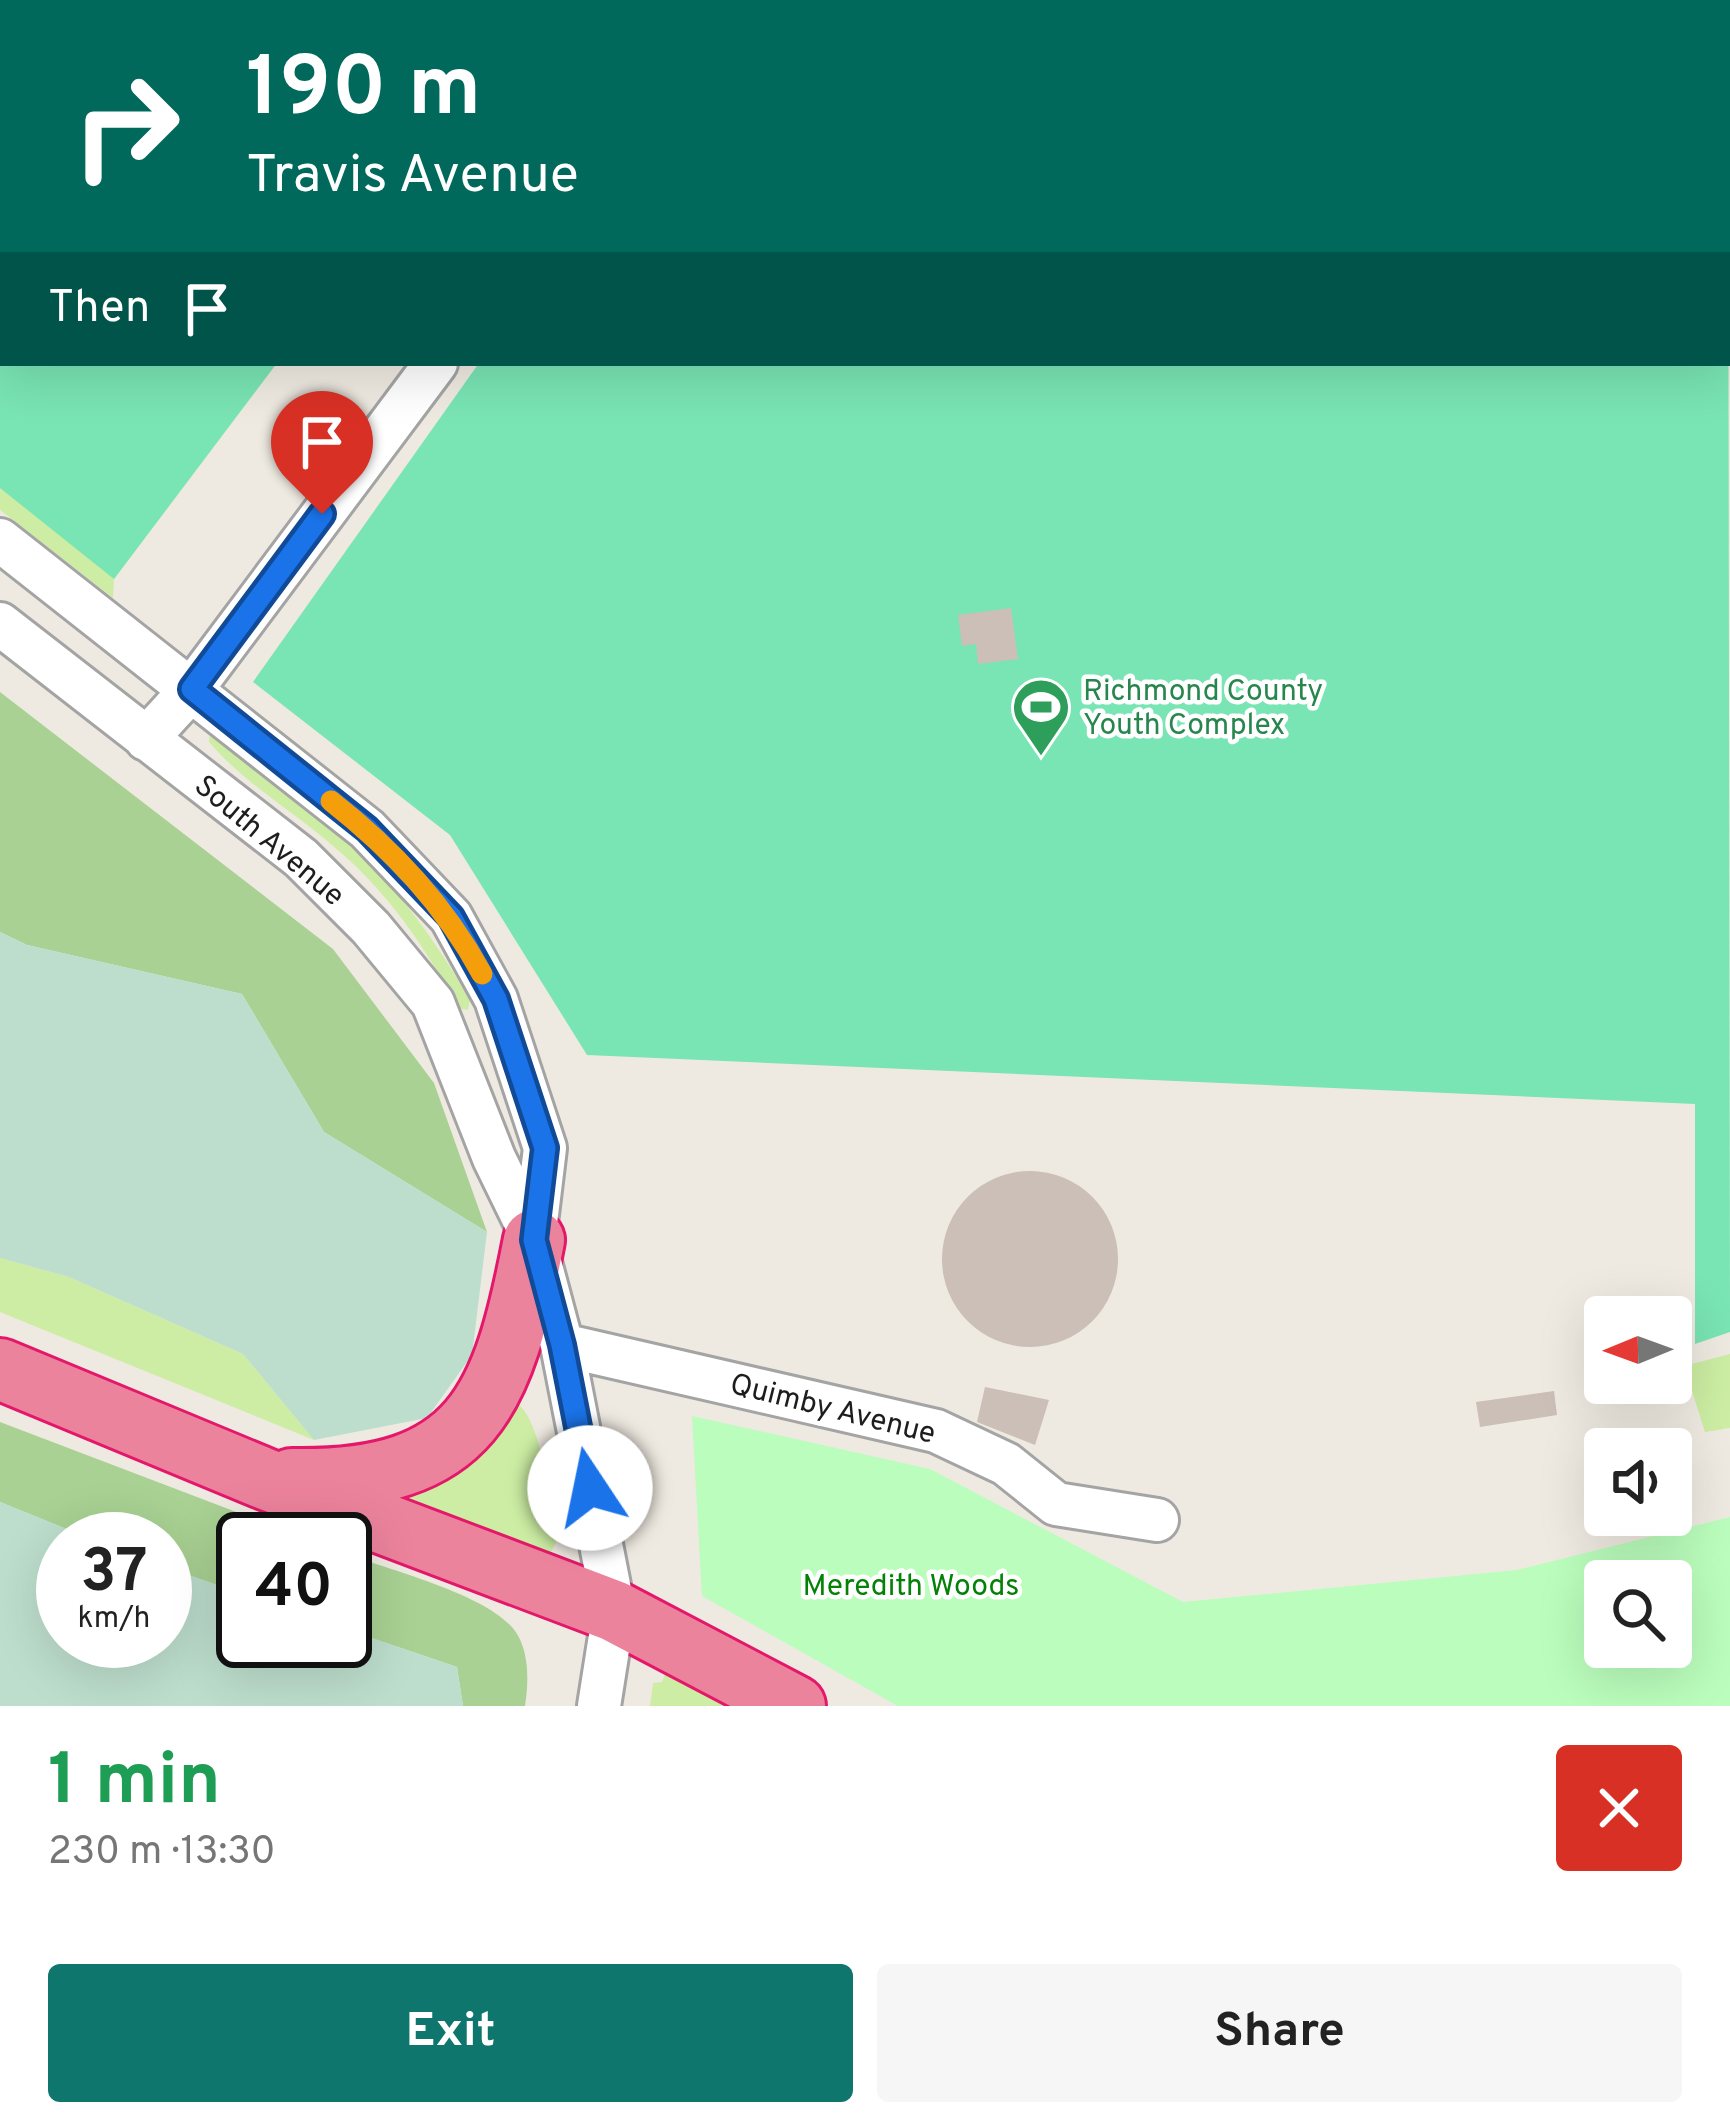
<!DOCTYPE html>
<meta charset="utf-8">
<style>
:root{--surface:#fff;--page:#f6f6f6;--text:#222;--muted:#767676;--accent:#0f766e}
body{margin:0;font-family:Overpass,sans-serif;background:var(--page);color:var(--text);height:100vh;display:flex;flex-direction:column;font-size:45px;white-space:nowrap}
*{box-sizing:border-box;margin:0}
p{font-size:39px;color:var(--muted)}
.icon{flex:none;width:66px;height:66px;fill:none;stroke:currentColor;stroke-width:2;stroke-linecap:round;stroke-linejoin:round}
.map{position:relative;height:1706px;overflow:hidden}
.panel{display:flex;flex-direction:column;background:var(--surface);flex:1}
.panel>*{flex:none}
.banner{position:absolute;left:0px;top:0px;width:1731px;height:366px;box-shadow:0 12px 48px #0002;background:#00695c;color:#fff;overflow:hidden}
.needle{width:78px;rotate:269deg}
.fabs{position:absolute;left:1584px;top:1296px;display:grid;gap:24px}
.fabs a{display:grid;place-items:center;width:108px;height:108px;border-radius:12px;background:var(--surface);box-shadow:0 12px 48px #0002;font-size:60px}
.speed{position:absolute;left:36px;top:1512px;display:flex;gap:24px;font-size:60px;font-weight:700;text-align:center}
.speed>*{display:grid;place-content:center;width:156px;height:156px;border-radius:50%;background:var(--surface);box-shadow:0 12px 48px #0002;line-height:1}
.speed small{font-size:30px;font-weight:400}
.speed .limit{border:6px solid #111;border-radius:18px;background:#fff;color:#111}
.pin{position:absolute;display:grid;place-items:center;width:102px;height:102px;color:#fff;margin:-123px -51px;border-radius:50% 50% 50% 0;rotate:-45deg;box-shadow:0 0 12px #0007}
.pin .icon{rotate:45deg}
.me{position:absolute;width:132px;margin:-66px;rotate:349deg;stroke-linejoin:round;filter:drop-shadow(0 0 9px #0008)}
.turn{display:flex;align-items:center;gap:42px;height:252px;padding:0 48px;font-size:54px}
.turn .icon{width:156px;height:156px;stroke-width:2.5}
.turn b{display:block;font-size:84px;line-height:102px}
.then{display:flex;align-items:center;height:114px;padding:0 48px;background:#0003;gap:24px;font-size:45px}
.round{display:grid;place-items:center;flex:none;width:126px;height:126px;border-radius:12px;background:var(--page)}
.headline{display:flex;align-items:center;justify-content:space-between;height:204px;padding:0 48px}
h1{font-size:72px;font-weight:700;line-height:90px;color:#1e9e55}
.button{display:flex;gap:24px;margin-top:auto;padding:24px 48px}
.button a{flex:1;height:138px;border-radius:12px;background:var(--accent);color:#fff;font-size:48px;font-weight:700;line-height:138px;text-align:center}
.button a+a{background:var(--page);color:var(--text)}
.map>svg:first-child{display:block}
.grass{fill:#cceda3}
.forest{fill:#a9d193}
.wetland{fill:#bddecd}
.park{fill:#bafdbc;fill-rule:evenodd}
.pitch{fill:#79e4b4}
.building{fill:#cbbfb7}
.lines{fill:none;stroke-linecap:round;stroke-linejoin:round}
.minor-casing{stroke:#a4a4a4;stroke-width:48}
.highway-casing{stroke:#e3186a;stroke-width:66}
.minor{stroke:#fff;stroke-width:42}
.highway{stroke:#ec839d;stroke-width:60}
.route-casing{stroke:#114b97;stroke-width:30}
.route{stroke:#1a73e8;stroke-width:21}
.slow{stroke:#f59e0b;stroke-width:21}
.labels{text-anchor:middle;stroke-width:9;stroke-linejoin:round;paint-order:stroke}
.leisure-label{font-size:30px;fill:#27864d;stroke:#fff;text-anchor:start}
.street-label{font-size:30px;fill:#1d1d1d;stroke:#fff}
.park-label{font-size:30px;fill:#048107;stroke:#fff}
</style>
<div class="map">
<svg width="1730" height="1706" viewBox="0 0 1730 1706">
<rect width="100%" height="100%" fill="#efeae1"/>
<!-- grass -->
<path class="grass" d="M277,363l-163,216 -1,19 -113,-88v-62z
M210,729c118,88 185,141 260,271l-2,10 -11,-2c-31,-62 -72,-119 -125,-163 -41,-35 -88,-62 -123,-103z
M0,1258l69,19 174,77 71,86 -314,-128z
M1730,1354v74l-25,4 -21,-66z
M516,1403c25,13 38,110 40,140l-8,14 -141,-58 1,-9z
M667,1669l71,37h-88l3,-23 9,-1z"/>
<!-- forest -->
<path class="forest" d="M0,692l333,257 101,134 53,149 -163,-100 -82,-138 -215,-49 -27,-13z
M0,1422l307,117h-64v55l-78,-27v-28h-74l-91,-37z
M345,1553c44,17 133,39 165,72 20,20 19,56 15,81h-62l-6,-39 -112,-38z"/>
<!-- wetland -->
<path class="wetland" d="M0,932l27,13 215,49 82,138 163,100 -15,123 -45,63 -113,22 -71,-86 -174,-77 -69,-19z
M0,1502l91,37h-28v102h102v-74l78,27v47h102v-12l112,38 6,39h-463z"/>
<!-- park -->
<path class="park" d="M692,1416l238,53 253,133 334,-32 213,-53v189h-832l-196,-110zM1605,1581h66v66h-66z"/>
<!-- pitch -->
<path class="pitch" d="M0,0h549l-546,3v360h274l-163,216 -114,-91z
M716,0h973l2,3h-976z
M1728,44l2,1288 -35,12v-240l-1108,-49 -137,-220 -197,-153 226,-319h1249z"/>
<!-- building -->
<path class="building" d="M1011,608l7,51 -40,5 -2,-20 -14,2 -4,-31z
M942 1259a88 88 0 1 1 176 0a88 88 0 1 1-176 0Z
M985,1387l64,13 -14,45 -58,-23z
M1554,1391l3,24 -77,12 -4,-25z"/>
<g class="lines">
<defs>
<path id="minor" d="M692,3l2,-3
M0,540l367,289 84,88 45,82 49,149 -11,91
M0,624l301,234 70,70 62,75 61,155 40,82 28,105 52,266 -15,95
M146,739l46,-50 244,-326
M562,1345l374,86 70,33 50,40 101,16"/>
<path id="highway" d="M0,1369l263,109 351,133 181,95
M292,1479c182,3 211,-78 242,-239"/>
</defs>
<!-- minor casing -->
<use href="#minor" class="minor-casing"/>
<!-- highway casing -->
<use href="#highway" class="highway-casing"/>
<!-- minor -->
<use href="#minor" class="minor"/>
<!-- highway -->
<use href="#highway" class="highway"/>
</g>
<g class="lines">
<defs>
<path id="route" d="M322,514l-130,175 175,140 84,88 45,82 49,149 -11,92 28,105 28,143"/>
</defs>
<!-- route casing -->
<use href="#route" class="route-casing"/>
<!-- route -->
<use href="#route" class="route"/>
<!-- slow -->
<path class="slow" d="M331,801c62,49 113,103 151,173"/>
</g>
<!-- icons -->
<defs>
<symbol id="stadium-pin" viewBox="-11 -11 22 30"><path d="M0 17L-7.5 6A9.5 9.5 0 1 1 7.5 6Z" fill="#2e9e5b" stroke="#fff"/><path d="M0-5a6.5 5 0 1 0 0 10a6.5 5 0 1 0 0-10ZM-3.5-1.8h7v3.6h-7Z" fill="#fff"/></symbol>
</defs>
<g fill-rule="evenodd">
<use href="#stadium-pin" x="1008" y="674" width="66" height="90"/>
</g>
<g class="labels">
<!-- leisure labels -->
<g class="leisure-label">
<text x="1083" y="700">Richmond County<tspan x="1083" dy="34">Youth Complex</tspan></text>
</g>
<!-- street labels -->
<g class="street-label">
<text transform="translate(270 840) rotate(40)" y="10">South Avenue</text>
<text transform="translate(833 1408) rotate(14)" y="10">Quimby Avenue</text>
</g>
<!-- park labels -->
<g class="park-label">
<text x="911" y="1595">Meredith Woods</text>
</g>
</g>
</svg>
<div class="fabs">
<a><svg class="needle" viewBox="-14 -14 28 28"><path d="M0-13l5 13h-10z" fill="#e53935"/><path d="M0 13l5-13h-10z" fill="#767676"/></svg></a>
<a><svg class="icon" aria-label="sound" viewBox="0 0 24 24"><path d="M4 9h4l5-4v14l-5-4H4zM17 9q2 3 0 6"/></svg></a>
<a><svg class="icon" aria-label="search" viewBox="0 0 24 24"><circle cx="10" cy="10" r="6"/><path d="M15 15l6 6"/></svg></a>
</div>
<div class="speed"><div>37<small>km/h</small></div><div class="limit">40</div></div>
<div class="pin" style="left:322px;top:514px;background:#d93025"><svg class="icon" aria-label="arrive" viewBox="0 0 24 24"><path d="M6 21V4h12l-3 4 3 4H6"/></svg></div>
<svg class="me" style="left:590px;top:1488px" viewBox="-20 -20 40 40"><circle r="19" fill="#fff"/><path d="M0-13L10 11 0 6-10 11z" fill="#1a73e8"/></svg>
<div class="banner">
<div class="turn"><svg class="icon" aria-label="right" viewBox="0 0 24 24"><path d="M7 20v-9h11M14 6l5 5-5 5"/></svg><div><b>190 m</b>Travis Avenue</div></div>
<div class="then">Then<svg class="icon" aria-label="arrive" viewBox="0 0 24 24"><path d="M6 21V4h12l-3 4 3 4H6"/></svg></div>
</div>
</div>
<section class="panel">
<div class="headline"><div><h1>1 min</h1><p>230 m · 13:30</p></div><a class="round" style="background:#d93025;color:#fff"><svg class="icon" aria-label="close" viewBox="0 0 24 24"><path d="M6 6l12 12M18 6L6 18"/></svg></a></div>
<div class="button"><a>Exit</a><a>Share</a></div>
</section>
